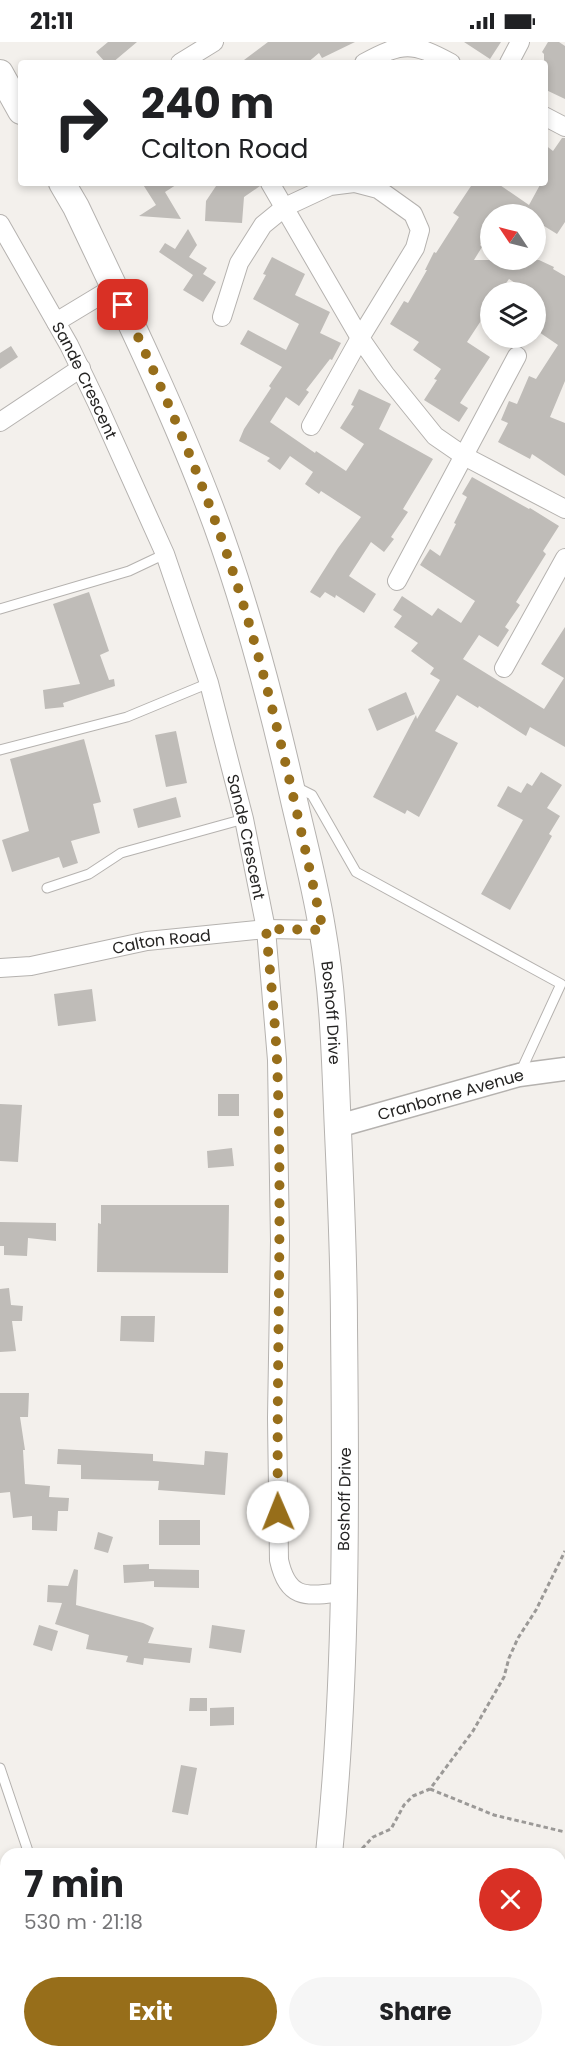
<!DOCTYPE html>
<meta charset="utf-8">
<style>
:root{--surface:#fff;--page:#f6f6f6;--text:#202124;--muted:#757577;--accent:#976e1a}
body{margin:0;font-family:Poppins,sans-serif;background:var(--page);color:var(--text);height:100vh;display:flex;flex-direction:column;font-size:22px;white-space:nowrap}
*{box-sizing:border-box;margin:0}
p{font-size:20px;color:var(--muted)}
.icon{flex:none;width:33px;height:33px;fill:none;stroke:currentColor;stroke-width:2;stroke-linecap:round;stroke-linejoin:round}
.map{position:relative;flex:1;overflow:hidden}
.side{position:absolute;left:0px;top:1806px;width:566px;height:210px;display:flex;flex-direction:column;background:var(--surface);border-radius:18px 18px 0 0;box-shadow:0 3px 9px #0003}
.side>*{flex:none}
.guide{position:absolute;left:18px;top:18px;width:530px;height:126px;border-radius:6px;box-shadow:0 3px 9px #0003;background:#fff;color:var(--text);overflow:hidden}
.needle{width:39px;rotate:305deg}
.fabs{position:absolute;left:480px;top:162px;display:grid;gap:12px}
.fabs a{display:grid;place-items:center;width:66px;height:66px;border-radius:50%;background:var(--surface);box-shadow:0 3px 9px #0003;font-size:30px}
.pin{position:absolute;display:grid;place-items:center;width:51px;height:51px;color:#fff;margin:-26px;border-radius:12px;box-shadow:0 3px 9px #0006}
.me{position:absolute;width:66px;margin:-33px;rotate:359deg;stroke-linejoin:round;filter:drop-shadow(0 0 4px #0008)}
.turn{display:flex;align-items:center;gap:21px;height:126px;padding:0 24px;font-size:27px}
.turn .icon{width:78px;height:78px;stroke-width:2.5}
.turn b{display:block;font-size:42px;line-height:51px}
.round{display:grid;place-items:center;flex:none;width:63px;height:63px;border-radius:32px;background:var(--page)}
.summary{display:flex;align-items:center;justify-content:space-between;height:102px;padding:0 24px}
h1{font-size:36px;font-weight:700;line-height:45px}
.cta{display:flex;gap:12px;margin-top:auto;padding:12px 24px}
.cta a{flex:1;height:69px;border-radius:36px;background:var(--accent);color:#fff;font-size:24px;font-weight:700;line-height:69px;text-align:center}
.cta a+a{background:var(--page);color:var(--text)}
.status{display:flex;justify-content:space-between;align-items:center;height:42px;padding:0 30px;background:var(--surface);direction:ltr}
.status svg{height:16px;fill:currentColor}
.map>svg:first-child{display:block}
.building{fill:#bfbcb8}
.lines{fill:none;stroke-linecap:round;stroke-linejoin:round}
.service-casing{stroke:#b5b2af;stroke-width:11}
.minor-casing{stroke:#b5b2af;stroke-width:20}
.tertiary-casing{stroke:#b5b2af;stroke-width:25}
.secondary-casing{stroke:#b5b2af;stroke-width:28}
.path{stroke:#9b9997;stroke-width:3;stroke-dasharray:4.5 3;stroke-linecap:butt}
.service{stroke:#fff;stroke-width:9}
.minor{stroke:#fff;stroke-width:18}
.tertiary{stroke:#fff;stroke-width:22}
.secondary{stroke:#fff;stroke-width:26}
.route{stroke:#976e1a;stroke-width:10;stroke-dasharray:0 18}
.labels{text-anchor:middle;stroke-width:5;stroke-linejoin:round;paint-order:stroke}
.street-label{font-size:16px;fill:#252423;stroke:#fff}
</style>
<div class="status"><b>21:11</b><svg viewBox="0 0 49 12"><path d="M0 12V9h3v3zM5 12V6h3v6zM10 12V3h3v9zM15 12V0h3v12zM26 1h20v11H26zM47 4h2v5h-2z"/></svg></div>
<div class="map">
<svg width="565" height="2016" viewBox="0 0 565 2016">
<rect width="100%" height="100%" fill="#f3f0ec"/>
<!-- building -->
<path class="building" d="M108,0h29l-25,21h-6l-10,-11z
M268,0h87l-33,16 -3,-5 -12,10h-67z
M464,0h37l-11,17z
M548,0h11l6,4v53l-21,-10v-35l-2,-2z
M562,96h3v84l-8,12 -21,-13v-7h-46v15l-10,16 2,2 -8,13h65l15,7 -1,2 12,7v105l-15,36 15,6v53l-33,-22 -2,5 -32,-17 10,-19 -7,-3 8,-19 8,3 12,-28 7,3 22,-34 -22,-15v-38h-7l-20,-13 -9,13h-10v15l-23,35 23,15 -30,46 8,5 -9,14 -35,-22 13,-20 -3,-1 7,-10 -28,-19 6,-8 -29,-18 14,-23 4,2 19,-33h-2l9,-18 2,1 23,-36 -6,-4 20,-30h24l32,22 12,-22h3v-39l9,7z
M142,141h37l-14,9 16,27 -42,-3 17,-11z
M218,141h41l1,3 -16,11 -2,26 -37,-2 1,-20z
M188,187l9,16 -8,12 18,11 -4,6 13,8 -13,20 -20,-12 10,-15 -34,-23 6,-9 10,6z
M272,215l33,17 -10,21 35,17 -10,21 21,10 -9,17 -2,-1 -24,31 3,2 -10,14 -13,-9 -16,25 45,31 1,-2 30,20 18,-27 -24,-16 14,-22 -3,-1 8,-16 32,15 -12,25 54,30 -30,50 5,3 -17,25 3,2 -10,13 -13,-10 -22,34 27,18 -12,19 -28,-18 -1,3 -10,-6 -5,6 -10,-6 28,-44 23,-31 -40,-26 -2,3 -14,-10 8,-12 -23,-16 -10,14 -13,-9 3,-3 -31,-17 5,-12 27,-41 -2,-2 13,-19 -42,-23 8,-14 38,20 13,-26 -46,-25 13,-24 -3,-1z
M11,304l7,11 -18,12v-16z
M472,435l57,32 1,-1 29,18 -16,25 3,3 -30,48 4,3 -15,22 4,3 -11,17 -19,-12 -16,24 81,50 20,-31 -23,-14 24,-37v120l-35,-20 -4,9 -47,-30 -1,2 -21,-13 -22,36 23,12 -39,74 -12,-7 -2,4 -32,-17 43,-82 1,4 23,-39 -10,-6 4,-6 -23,-17 7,-8 -24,-16 8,-11 -9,-6 9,-14 30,20 6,-8 23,15 14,-22 -55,-36 10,-16 10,7 16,-32 -2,-1 13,-26 -5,-3z
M89,550l20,59 -9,4 9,25 5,-1 1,7 -52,17 1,4 -19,2 -2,-19 37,-6 -27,-80z
M406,650l9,22 -38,17 -9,-22z
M176,689l11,52 -21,4 -11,-52z
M84,697l17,63 -8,2 7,29 -29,8 7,22 -15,5 -4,-11 -47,15 -10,-32 27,-9 -19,-72z
M541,730l21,13 -15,23 13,8 -11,18 3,2 -42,74 -29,-16 42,-74 -26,-14 11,-20 13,7 6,-10 5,3z
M176,755l5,20 -43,11 -5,-19z
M92,947l4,32 -38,5 -4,-32z
M218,1052h21v22h-21z
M0,1062l22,1 -4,57 -18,-1z
M232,1106l2,18 -26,2 -1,-17z
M101,1163h128l-1,68 -131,-1 1,-49 3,1z
M0,1180l56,1v18l-28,-3 -1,18 -23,-1v-9h-4z
M9,1246l2,17 12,1 -1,15h-10l4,30 -16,1v-63z
M121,1274h34l-1,26 -34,-1z
M0,1351h29l-1,24h-8l5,33h-2l2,34 25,2 -1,11 20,1 -1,13h-10l-1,20 -25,-1v-14l-19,2 -3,-26 -10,1z
M58,1407l95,5v7l51,4 1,-14 23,2 -3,42 -67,-5 1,-9 -78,-2v-14l-24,-1z
M159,1478h41v25h-41z
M98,1490l15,5 -5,16 -14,-4z
M149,1522v5l50,1v18l-45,-1v-6l-30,2 -1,-18z
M74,1527l4,1 -2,35 67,18 11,5 -6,15 44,5 -2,15 -46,-5 -1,7 -17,-3 2,-6 -42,-7 3,-14 -34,-11 7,-21 -15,-1 1,-17 20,1z
M39,1583l19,6 -6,20 -19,-6z
M212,1583l33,5 -4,23 -32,-5z
M190,1656h17v13h-18z
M234,1665v18l-24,1v-18z
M181,1723l16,3 -9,47 -16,-3z"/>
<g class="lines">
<defs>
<path id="service" d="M0,567l129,-38 36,-17
M0,708l127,-33 82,-34
M294,744l18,9 44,77 205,112 -41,89
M47,846l42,-14 32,-21 123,-34
M0,1726l29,86"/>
<g id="minor">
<path d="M180,21l34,-21"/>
<path d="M364,21c39,-21 48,-21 87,0"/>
<path d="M509,21l11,-21"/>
<path d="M544,74l21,11"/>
<path d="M270,141l90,155 25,36 50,62 29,20 101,53"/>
<path id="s1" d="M0,182l69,121 28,58 68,151 44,129 35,136 22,110 11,131 3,181 -3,177 2,142c9,41 28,36 64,32"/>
<path d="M222,275l17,-54 24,-38 22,-18 45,-21 24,-3"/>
<path d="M56,280l58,-35"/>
<path d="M0,380l81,-54"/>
<path d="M311,384l49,-88 55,-90 5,-18 -7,-16 -35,-25 -23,-6"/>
<path d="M397,539l120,-225"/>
<path d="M504,626l61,-110"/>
<path id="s2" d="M0,926l31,-2 116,-25 119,-12 57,1"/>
</g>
<g id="tertiary">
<path id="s3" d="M338,1084l181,-51 46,-6"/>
</g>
<g id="secondary">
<path d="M0,31l21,38"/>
<path id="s4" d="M62,141l14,24c45,95 91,189 129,287 38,97 65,200 88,302 10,44 22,88 29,132 12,67 13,136 16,204 3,65 6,130 6,195 2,175 3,353 -15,527"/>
<path d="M273,2016l2,-6"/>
</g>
</defs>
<!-- service casing -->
<use href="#service" class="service-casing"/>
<!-- minor casing -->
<use href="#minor" class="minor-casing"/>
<!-- tertiary casing -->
<use href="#tertiary" class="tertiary-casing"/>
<!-- secondary casing -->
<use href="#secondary" class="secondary-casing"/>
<!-- path -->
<path class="path" d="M430,1747l64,26 71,17
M357,1812l16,-17 18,-8 13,-24 9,-9 17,-7 43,-58 31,-54 5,-19 9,-20 18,-28 29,-59"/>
<!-- service -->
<use href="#service" class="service"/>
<!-- minor -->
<use href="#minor" class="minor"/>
<!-- tertiary -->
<use href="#tertiary" class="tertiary"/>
<!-- secondary -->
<use href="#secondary" class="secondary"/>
</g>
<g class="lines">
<!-- route -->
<path class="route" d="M123,263c41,86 79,174 109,264 39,118 64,240 91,361l-57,-1c4,44 9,88 11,132 6,150 -1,301 1,451"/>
</g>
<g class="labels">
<!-- street labels -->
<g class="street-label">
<text dy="6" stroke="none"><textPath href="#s1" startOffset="178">Sande Crescent</textPath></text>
<text dy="6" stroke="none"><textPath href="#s1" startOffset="664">Sande Crescent</textPath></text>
<text dy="6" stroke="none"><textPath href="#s2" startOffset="164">Calton Road</textPath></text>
<text dy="6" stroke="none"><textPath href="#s4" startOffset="878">Boshoff Drive</textPath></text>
<text dy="6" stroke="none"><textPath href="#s3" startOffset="117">Cranborne Avenue</textPath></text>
<text transform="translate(344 1457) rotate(-89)" y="6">Boshoff Drive</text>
</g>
</g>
</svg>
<div class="fabs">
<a><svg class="needle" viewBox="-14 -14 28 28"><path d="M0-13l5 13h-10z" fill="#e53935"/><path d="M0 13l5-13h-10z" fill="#757577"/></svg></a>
<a><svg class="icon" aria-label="layers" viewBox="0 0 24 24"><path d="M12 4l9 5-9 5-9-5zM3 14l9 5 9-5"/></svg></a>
</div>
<div class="pin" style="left:123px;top:263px;background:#d93025"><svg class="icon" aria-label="arrive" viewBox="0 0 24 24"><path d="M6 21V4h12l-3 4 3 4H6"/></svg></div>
<svg class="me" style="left:278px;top:1470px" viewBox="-20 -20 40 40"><circle r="19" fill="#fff"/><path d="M0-13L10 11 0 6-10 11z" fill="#976e1a"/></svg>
<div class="guide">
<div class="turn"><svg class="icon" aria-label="right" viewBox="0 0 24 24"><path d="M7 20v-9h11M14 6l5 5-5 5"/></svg><div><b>240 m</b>Calton Road</div></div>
</div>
<section class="side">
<div class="summary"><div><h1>7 min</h1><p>530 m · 21:18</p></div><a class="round" style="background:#d93025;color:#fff"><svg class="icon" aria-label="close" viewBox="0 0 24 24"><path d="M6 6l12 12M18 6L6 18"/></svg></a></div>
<div class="cta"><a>Exit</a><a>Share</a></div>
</section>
</div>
